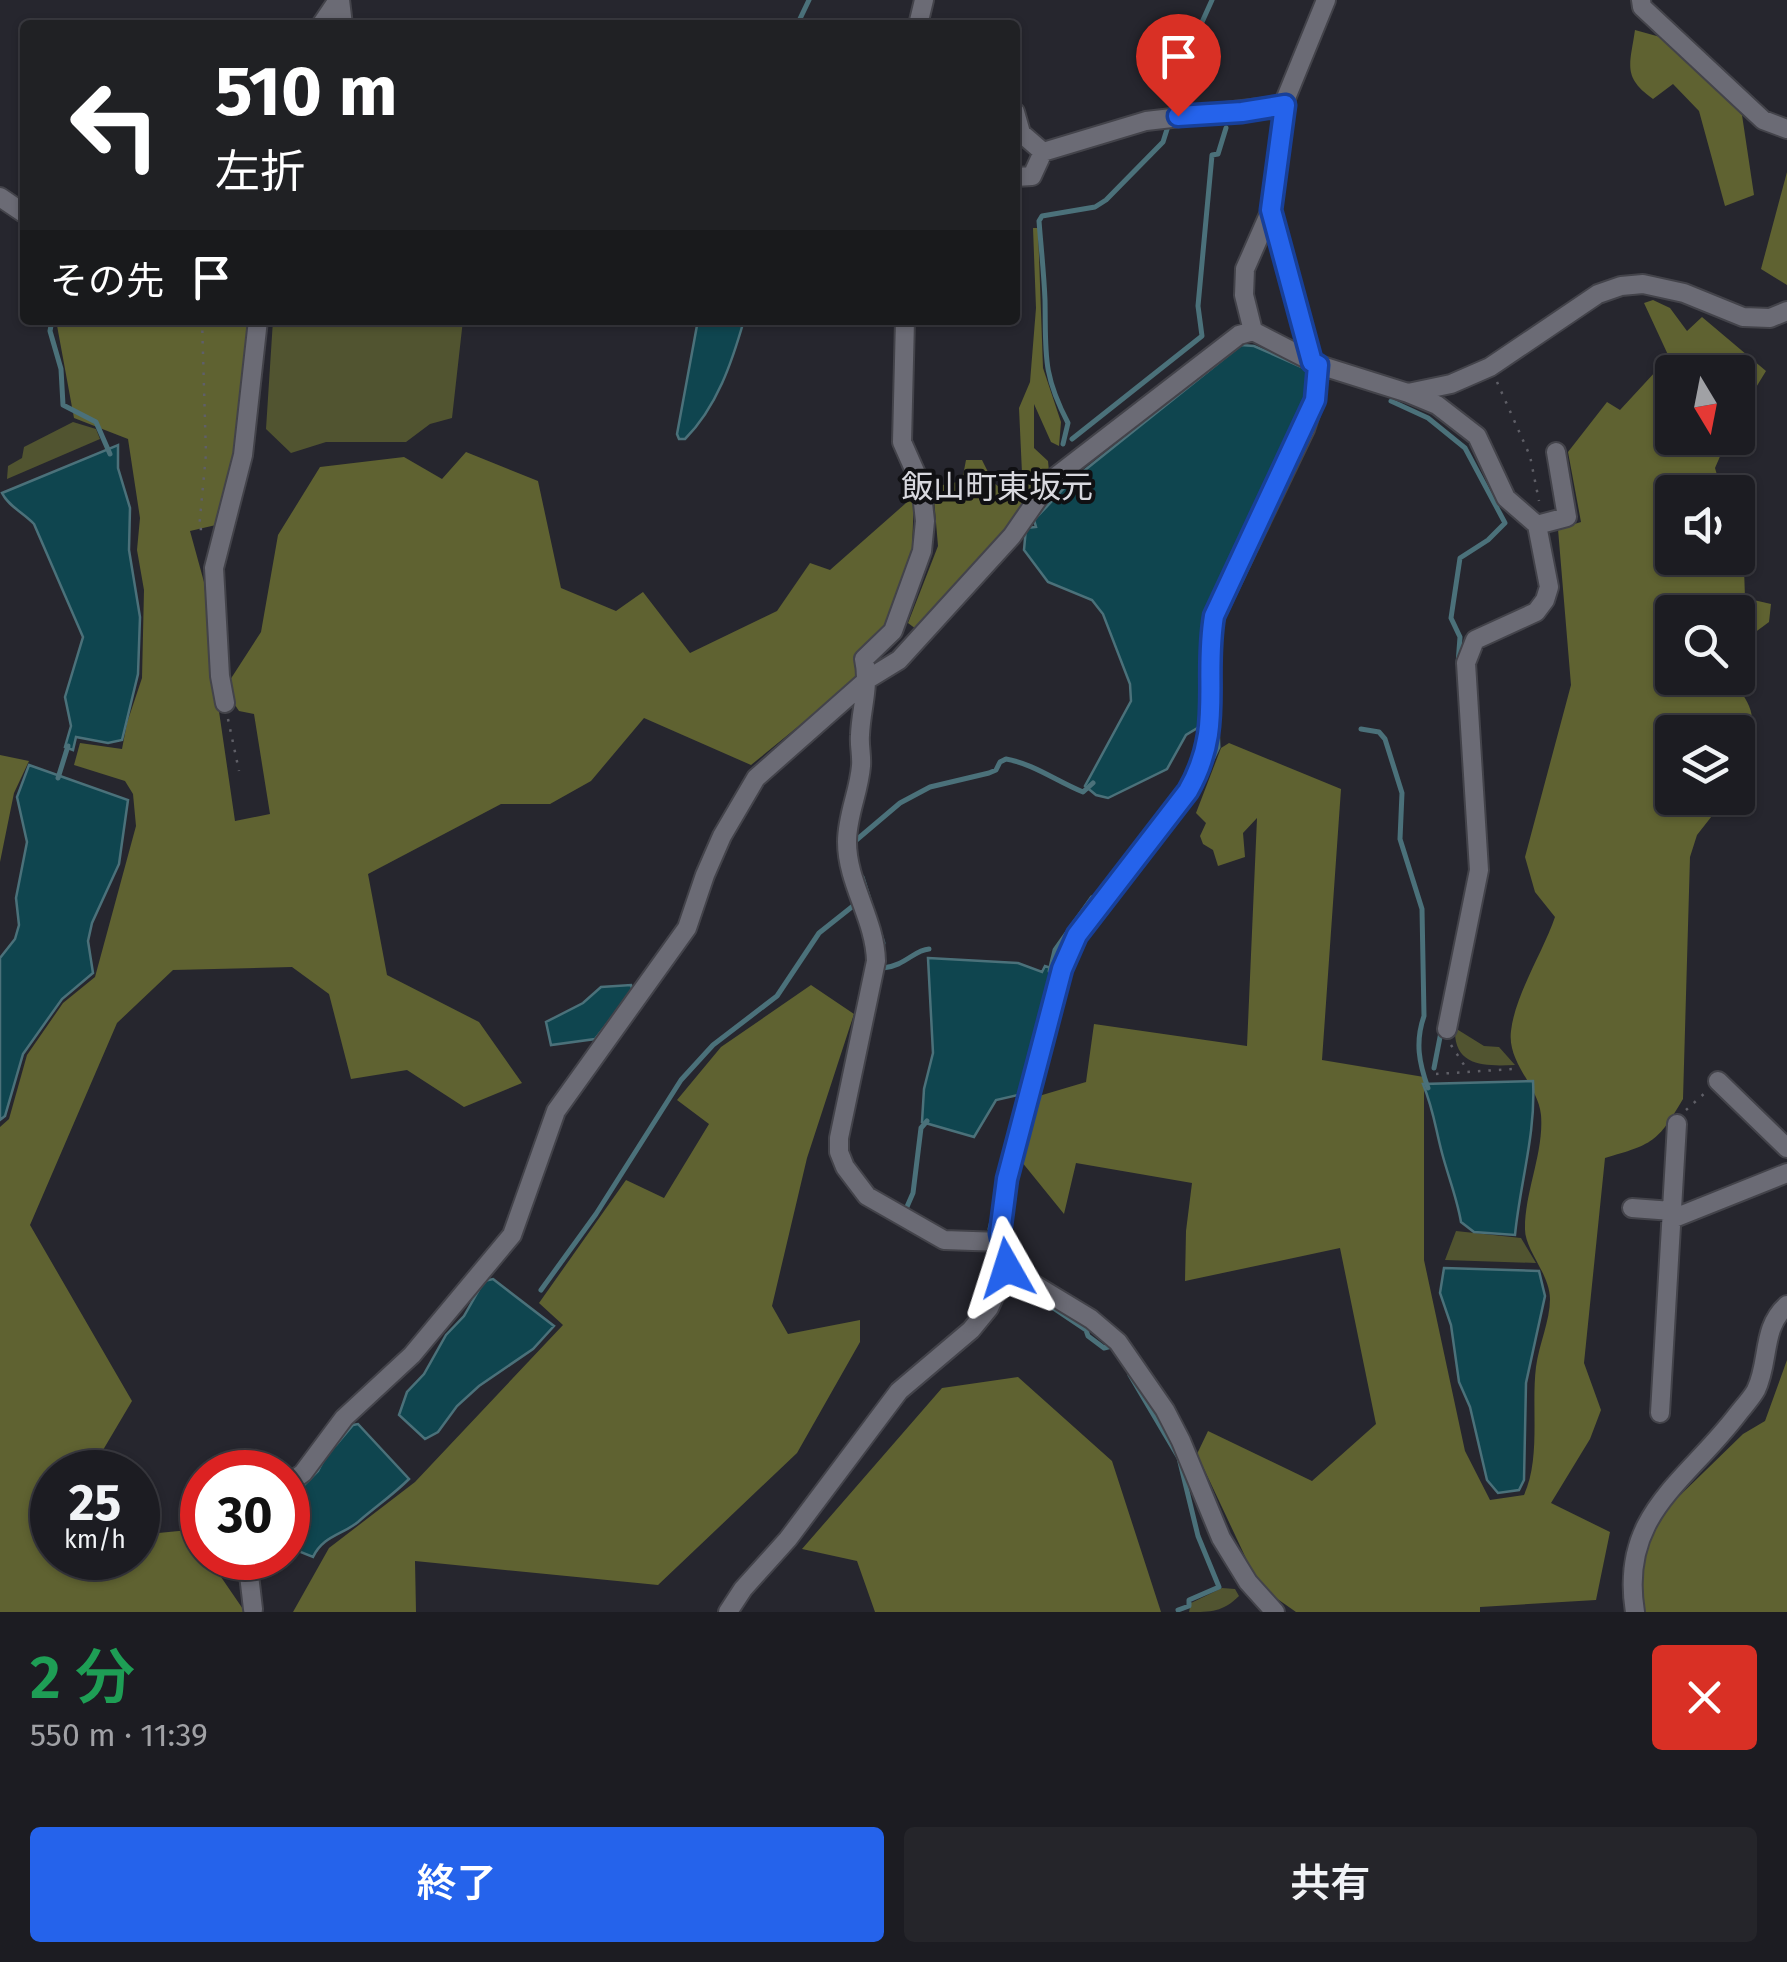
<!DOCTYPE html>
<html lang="ja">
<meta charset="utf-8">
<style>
:root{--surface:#1c1c22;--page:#25252a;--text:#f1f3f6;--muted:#a0a1a5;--line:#3a3a40;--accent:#2563eb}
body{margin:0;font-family:"Fira Sans","Noto Sans JP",sans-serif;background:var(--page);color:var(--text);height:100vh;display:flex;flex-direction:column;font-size:38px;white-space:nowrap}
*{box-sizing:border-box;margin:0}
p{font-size:32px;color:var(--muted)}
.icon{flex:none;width:55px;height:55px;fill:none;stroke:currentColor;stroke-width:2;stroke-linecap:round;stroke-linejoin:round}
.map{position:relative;height:1612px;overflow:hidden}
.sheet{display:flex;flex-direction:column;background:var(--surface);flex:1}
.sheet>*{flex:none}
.guide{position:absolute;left:20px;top:20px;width:1000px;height:305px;border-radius:10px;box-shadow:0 2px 8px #0004,0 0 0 2px var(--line);background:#202124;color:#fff;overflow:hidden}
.needle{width:65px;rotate:170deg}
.fabs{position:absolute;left:1655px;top:355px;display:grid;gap:20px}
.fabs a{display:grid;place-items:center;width:100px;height:100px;border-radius:10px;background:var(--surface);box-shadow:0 2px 8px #0004,0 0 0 2px var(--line);font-size:50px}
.speed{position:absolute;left:30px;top:1450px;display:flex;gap:20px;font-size:50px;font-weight:700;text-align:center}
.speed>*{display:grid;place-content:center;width:130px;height:130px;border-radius:50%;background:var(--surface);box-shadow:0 2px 8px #0004,0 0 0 2px var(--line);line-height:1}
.speed small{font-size:25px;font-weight:400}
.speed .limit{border:15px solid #d22;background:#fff;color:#111}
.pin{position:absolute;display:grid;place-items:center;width:85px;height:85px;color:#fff;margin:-102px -42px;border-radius:50% 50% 50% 0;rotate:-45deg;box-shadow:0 0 10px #0007}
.pin .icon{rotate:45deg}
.me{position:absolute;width:110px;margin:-55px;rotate:354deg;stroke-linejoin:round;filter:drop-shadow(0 0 8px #0008)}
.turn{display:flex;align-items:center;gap:35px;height:210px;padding:0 30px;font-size:45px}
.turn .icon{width:130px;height:130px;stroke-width:2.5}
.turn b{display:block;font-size:70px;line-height:85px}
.then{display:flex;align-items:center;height:95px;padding:0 30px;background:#0003;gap:20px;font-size:38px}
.round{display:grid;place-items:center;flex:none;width:105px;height:105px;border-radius:10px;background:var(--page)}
.headline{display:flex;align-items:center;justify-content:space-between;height:170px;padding:0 30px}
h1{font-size:60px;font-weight:600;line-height:75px;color:#1e9e55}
.cta{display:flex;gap:20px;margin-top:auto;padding:20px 30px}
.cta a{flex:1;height:115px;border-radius:10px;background:var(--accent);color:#fff;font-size:40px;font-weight:600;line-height:115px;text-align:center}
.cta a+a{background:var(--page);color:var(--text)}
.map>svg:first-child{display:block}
.green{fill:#515430}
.forest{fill:#5f6231}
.water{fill:#0f454f;stroke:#4b717a;stroke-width:2.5}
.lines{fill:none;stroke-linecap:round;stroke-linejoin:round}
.stream{stroke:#4b717a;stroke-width:5}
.minor-casing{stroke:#43434a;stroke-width:22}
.path{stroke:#5f5f67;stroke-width:2.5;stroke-dasharray:2.5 8;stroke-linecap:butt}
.minor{stroke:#6b6b75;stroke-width:18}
.route-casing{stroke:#184099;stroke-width:25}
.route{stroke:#2563eb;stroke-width:18}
.labels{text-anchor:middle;stroke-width:8;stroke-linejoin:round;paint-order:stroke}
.quarter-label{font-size:32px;fill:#d8d8de;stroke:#101013}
</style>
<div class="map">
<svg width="1787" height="1612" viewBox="0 0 1787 1612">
<rect width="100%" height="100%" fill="#26262e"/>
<!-- green -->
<path class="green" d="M273,320h190l-11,98 -22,6 -24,18h-80l-35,11 -25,-24z
M73,422l23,7 4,10 -93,40 1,-13 14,-8 2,-11z
M1455,1028l29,18 15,1 16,18c-28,1 -62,3 -60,-37z
M1456,1231l65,7 15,25 -91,-3z
M1222,1588l13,1 4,7c-16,16 -28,16 -50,16l2,-9z"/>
<!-- forest -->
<path class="forest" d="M1635,30l36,10 71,75 12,80 -29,11 -26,-95 -26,-27 -20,15c-31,-22 -23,-34 -18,-69z
M1787,172v113l-26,-16z
M1033,228h5l5,140 18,54 -2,24 -8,-4 -17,-38v44l14,13 1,10 -52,71 -81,87 -8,-6 30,-77 -5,-59 29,-6 4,-21h16l11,22 19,16 11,-3 -4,-87 11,-26 6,-74z
M1653,300l17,8 17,23 15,-14 64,54 -28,46v-45h-66v66h56l-13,30 7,24h-50v66h66v-13l6,23 1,30 26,6 -2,18 -27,20 -4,18v-48h-66v40l-14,8 15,29 22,-11h37c5,9 13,18 17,28 9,20 -1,55 -11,73v-47h-66v66h54l-29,37 -7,22 -7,242c-26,44 -30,45 -78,59l-21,205 17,47 -11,29 -39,64 59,29 -14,68 -116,7v5h-184l-37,-26 -62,-132 11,-23 104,50 64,-57 -36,-176 -155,33 1,-50 6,-48 -116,-20 -12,51 -51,-63 9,-50 64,-19 8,-58 153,22 10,-228 -14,15 2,24 -27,9 -5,-16 -10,-6 -3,-8 6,-13 -10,-10 25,-65 8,-5 112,46 -19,271 102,17v183l41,191 25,49 34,-5c17,-37 7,-88 12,-128 3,-23 14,-46 14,-68 0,-25 -26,-50 -25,-71 0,-37 19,-76 16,-113 -3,-30 -34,-52 -30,-84 4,-36 32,-79 44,-114l-20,-25 -10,-35 46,-172 -13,-156 23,-7 -13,-70 39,-50 13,8 49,-53 -25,-54z
M56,320h196l-11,118 -25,87 -26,6 14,51 10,95 21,144 35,-7 -16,-100 -15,-3 -6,-9 -3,-22 31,-48 17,-97 42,-68 84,-10 38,22 24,-27 72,29 23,107 55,23 27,-19 47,61 87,-42 33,-48 20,7 84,-74 -2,54 -28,79 -30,27 6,20 -109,89 -107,-47 -53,63 -41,23h-49l-133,70 19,101 92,47 43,61 -58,24 -57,-37 -56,9 -22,-85 -37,-27 -119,3 -56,53 -87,202 102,176 -42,71h-38l-2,70 2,16h86v-23l51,-5 13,20v8h6l37,54h-245v-485l9,-8 18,-64 36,-52 32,-26 41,-151 -3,-32 -8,-13 -51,-16 6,-22 42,6 5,-26 15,-45 2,-88 -7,-40 3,-32 -12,-79 -54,-21z
M0,755l29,6 -15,32 -14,69z
M811,985l43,29 -47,144 -35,148 16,28 72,-14v22l-63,111 -139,132 -243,-24 1,51h-123l36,-64 86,-66 148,-157 -24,-22 87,-123 38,18 45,-74 -32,-24 44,-53z
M1787,1360v252h-144l-3,-35 4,-27 23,-42 76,-74 22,-13z
M1018,1377l94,84 49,151h-286l-18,-51 -55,-12 140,-161z"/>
<!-- water -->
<path class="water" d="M698,320h46c-12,42 -27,87 -59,119h-6l-2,-5z
M1241,345l13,1 52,23 3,16 -8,34 -93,191 -4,114 -18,11 -19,34 -59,29 -12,-3 -11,-9 46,-85 -1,-17 -27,-70 -11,-14 -44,-18 -24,-32 2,-22 10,-1 -2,-7 36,-38z
M118,445v23l12,40 -1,42 11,67 -2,57 -16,66 -14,3 -32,-6 -3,13 -8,-3 6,-21 -6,-29 18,-60 -49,-113c-10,-11 -26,-18 -32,-31z
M29,765l99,35 -9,64 -27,59 -4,18 5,32 -31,26 -39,55 -18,62 -5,4v-162l15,-19 4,-14 -3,-27 11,-56 -10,-45z
M928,958l90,5 24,9 3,-6 9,3 -32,125 -26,6 -22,37 -52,-15 2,-33 9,-36z
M631,985l2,6 -38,48 -44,6 -5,-23 37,-19 18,-16z
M1533,1081c3,53 -13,102 -18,154l-41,-3 -13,-10c-4,-24 -13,-46 -19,-69 -7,-26 -8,-42 -19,-69z
M1444,1268l95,3 6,25 -19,87 -2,97 -5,10 -21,3 -11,-13 -17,-73 -11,-25 -8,-57 -11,-32z
M493,1279l61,47 -21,23 -54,37 -22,20 -19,26 -13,7 -26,-24 8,-23 17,-18 22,-39 18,-19 20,-35z
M358,1424l51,55c-16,16 -34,28 -51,43 -16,13 -35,14 -45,35l-25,-10v-46l30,-30 13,-25 5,-1 17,-20z"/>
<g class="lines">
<!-- stream -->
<path class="stream" d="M797,25l12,-25
M1173,105l11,-43 28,-62
M52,320l-2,11 11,38 2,36 33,17 14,32
M1391,401l37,17 37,30 40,75 -17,17 -28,18 -9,60 9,19 -2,27
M1072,439l130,-103 -4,-30 14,-151 6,-1 8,-26
M1063,444l5,-21c-26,-50 -22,-69 -23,-123 -1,-26 -4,-53 -6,-79l3,-5 53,-9 11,-7 57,-58 6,-19
M1361,729l18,3 6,7 17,54 -2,46 22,70 2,107c-9,26 -5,47 4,72
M58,778l10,-32
M1203,779l15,-32 -1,-27
M854,842l46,-39 30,-16 59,-14 7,-3 4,-8 6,-3c28,5 50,22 77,33l10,-9
M1150,855l16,-22
M862,877l21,66
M883,964v4c22,-2 31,-18 46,-19
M1050,971l5,-21 37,-52
M1434,1068l7,-36
M999,1177l15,-57
M906,1209l7,-16 8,-65 6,-7
M990,1229l5,-21
M1011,1285l20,8 55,37 2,6 16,12 8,-2 2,3
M541,1290l55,-76 85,-134 32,-35 64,-49 42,-63 34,-27
M1130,1375l49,83 19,78 21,51 -30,13v6l-11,4"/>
<defs>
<path id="minor" d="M340,0l3,25
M1641,0l1,7 121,113 24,9
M321,25l17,-25
M918,25l6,-25
M1015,112l6,21 22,19
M1015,177l17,-1 11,-24 103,-31 139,-16
M0,197l25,17
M1271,211l41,151
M905,320l-3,122 19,43 4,36 -3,30 -29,80 -29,28c6,27 -3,49 -4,76 -1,10 2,21 1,31 -2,26 -14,49 -14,76 0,41 28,77 29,119l-37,177v14l6,15 22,29 77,44 57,2
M1253,331l-9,-36 1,-26 26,-59 15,-112 40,-98
M1408,393l29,12 40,31 29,62 31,27 12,62 -4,13 -9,12 -61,28 -9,23 13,207 -32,159
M1537,525l30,-8 -11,-65
M225,703l-5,-27 -6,-108 29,-113 15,-135
M1718,1081l69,67
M1632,1208l40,3
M1672,1219l115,-46
M1007,1268l84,51 27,23 47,68 16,31 40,97 27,44 27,30
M1660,1413l17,-289
M288,1484l15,-11 41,-55 68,-63 100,-120 44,-124 131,-183 18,-53 17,-39 34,-58 112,-99 31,-19 113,-124 38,-55 189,-146 14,-4 66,34 89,28 43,-9 39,-17 108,-73 23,-8 22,-2 41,9 59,24 27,1 17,-7
M196,1522l6,-1
M247,1558l6,51
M728,1612l15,-23 45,-50 111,-148 72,-61 18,-22 18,-40 -7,-35 7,-54 55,-210 15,-34 111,-144c37,-66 14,-107 27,-175l90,-187 10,-30 4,-34
M1635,1612c-16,-97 50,-129 102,-197 6,-8 14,-16 19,-25 14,-29 5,-62 31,-85"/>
</defs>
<!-- minor casing -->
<use href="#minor" class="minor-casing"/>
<!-- path -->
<path class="path" d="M202,320l4,134 -7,75h9
M1497,382l33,74 9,45
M228,719l11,52
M1451,1045l17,26
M1436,1074l77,-5
M1686,1110l20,-18"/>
<!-- minor -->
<use href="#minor" class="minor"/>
</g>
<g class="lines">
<defs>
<path id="route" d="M1007,1268l-7,-35 7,-54 55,-210 15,-34 111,-144c36,-63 15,-109 26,-175l101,-216 3,-35 -6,-3 -41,-152 14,-105 -43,7 -64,4"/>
</defs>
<!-- route casing -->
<use href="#route" class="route-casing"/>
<!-- route -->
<use href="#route" class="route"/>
</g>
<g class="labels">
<!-- quarter labels -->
<g class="quarter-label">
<text x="997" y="498">飯山町東坂元</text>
</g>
</g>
</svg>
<div class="fabs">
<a><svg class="needle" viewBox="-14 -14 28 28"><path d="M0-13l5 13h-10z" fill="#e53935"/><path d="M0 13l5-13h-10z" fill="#a0a1a5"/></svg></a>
<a><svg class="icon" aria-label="sound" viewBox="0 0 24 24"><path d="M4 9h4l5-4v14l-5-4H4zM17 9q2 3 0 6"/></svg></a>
<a><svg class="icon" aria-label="search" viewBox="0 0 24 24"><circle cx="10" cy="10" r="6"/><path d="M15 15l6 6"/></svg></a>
<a><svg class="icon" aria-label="layers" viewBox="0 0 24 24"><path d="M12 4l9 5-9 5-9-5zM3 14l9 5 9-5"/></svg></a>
</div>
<div class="speed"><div>25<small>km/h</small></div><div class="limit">30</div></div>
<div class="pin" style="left:1178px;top:116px;background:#d93025"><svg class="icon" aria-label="arrive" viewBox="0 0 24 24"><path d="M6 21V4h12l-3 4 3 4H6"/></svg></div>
<svg class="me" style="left:1007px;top:1268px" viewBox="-20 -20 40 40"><path d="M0-17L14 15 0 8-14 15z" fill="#2563eb" stroke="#fff" stroke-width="4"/></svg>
<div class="guide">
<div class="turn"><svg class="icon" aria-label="left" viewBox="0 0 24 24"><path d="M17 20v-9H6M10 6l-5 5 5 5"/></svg><div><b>510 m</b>左折</div></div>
<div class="then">その先<svg class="icon" aria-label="arrive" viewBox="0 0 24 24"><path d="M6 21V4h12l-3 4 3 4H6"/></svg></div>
</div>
</div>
<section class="sheet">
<div class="headline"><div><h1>2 分</h1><p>550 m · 11:39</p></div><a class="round" style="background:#d93025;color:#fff"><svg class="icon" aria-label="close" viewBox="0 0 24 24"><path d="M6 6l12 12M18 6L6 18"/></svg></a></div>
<div class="cta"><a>終了</a><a>共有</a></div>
</section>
